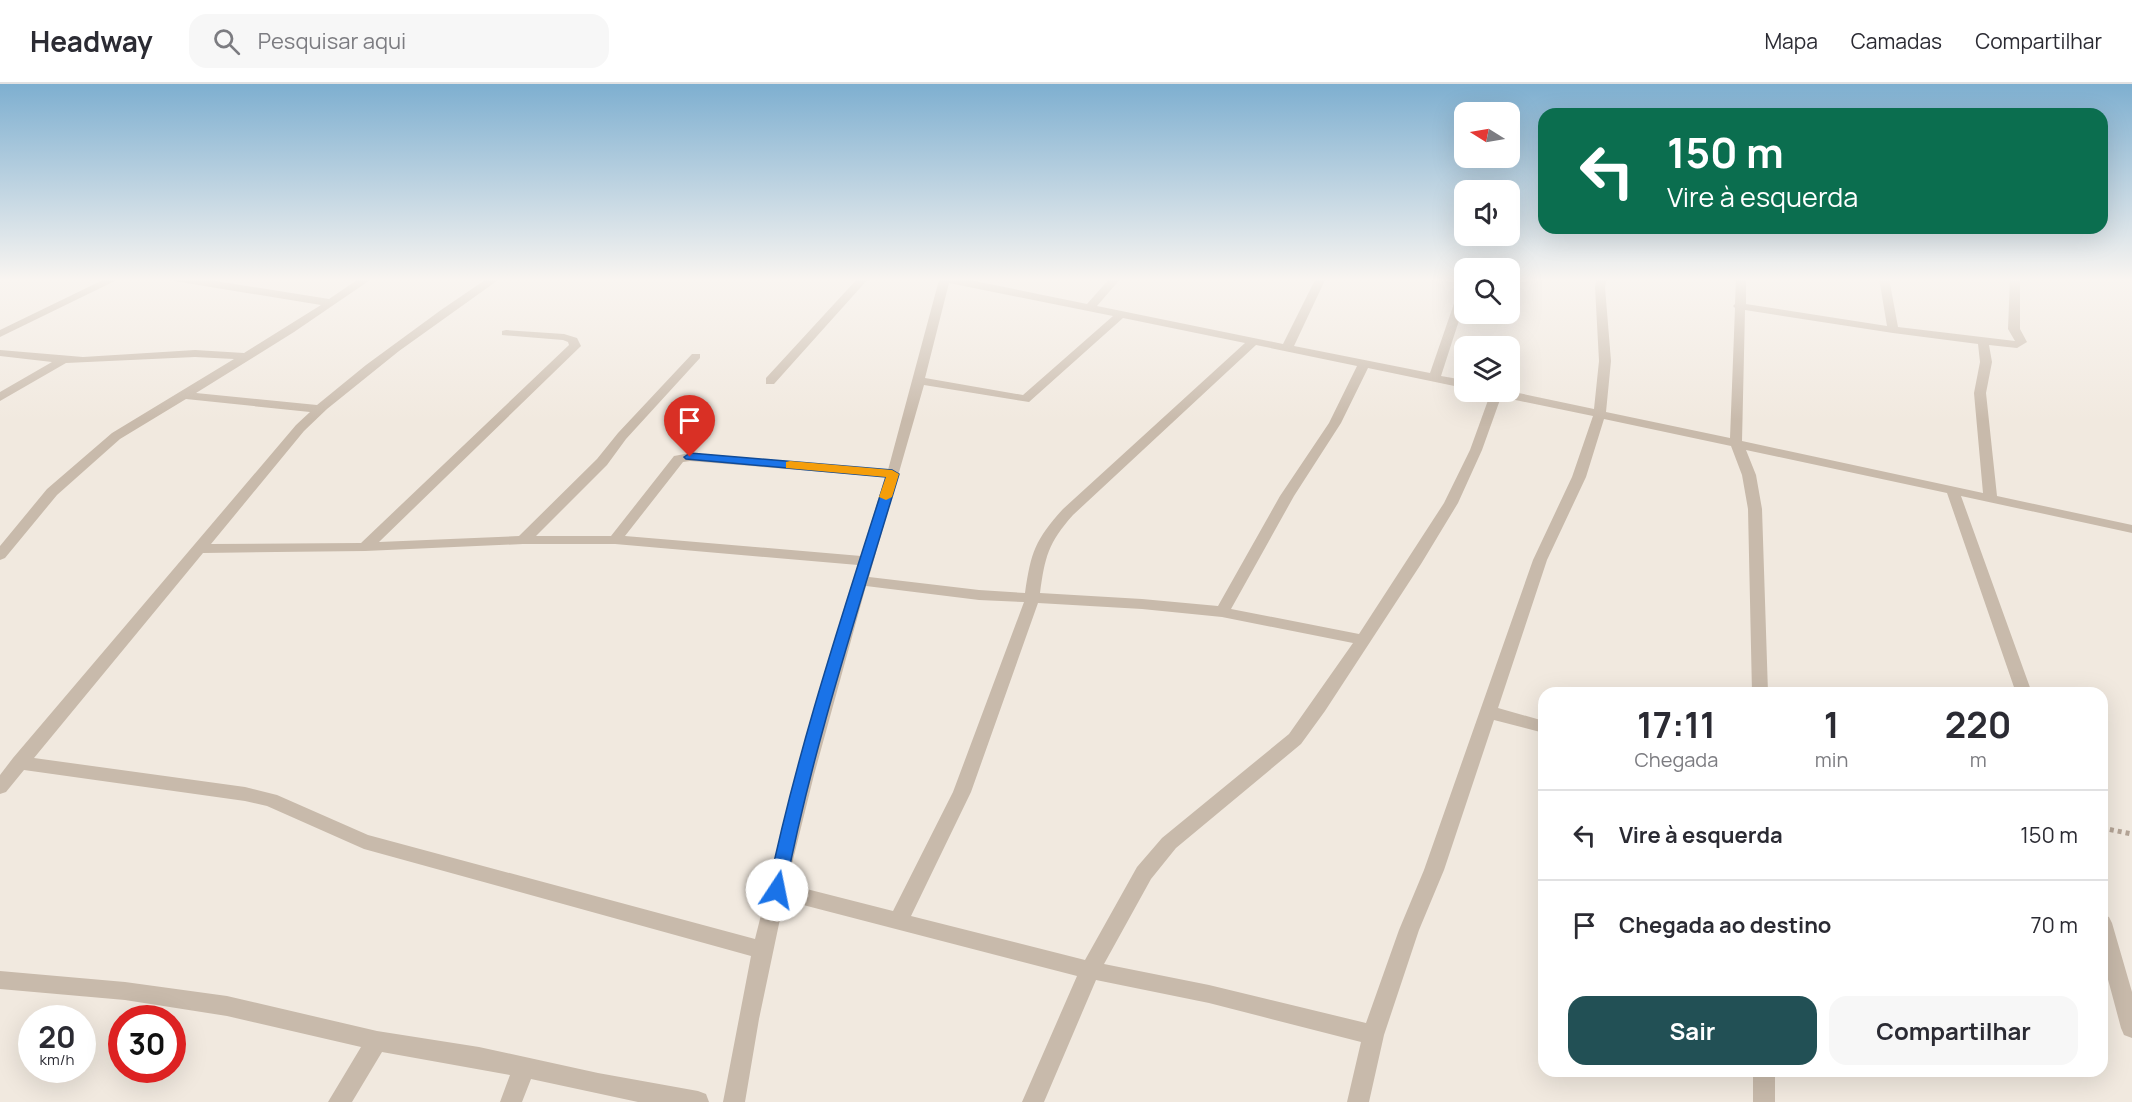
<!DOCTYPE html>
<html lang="pt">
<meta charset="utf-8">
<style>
:root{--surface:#fff;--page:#f7f7f7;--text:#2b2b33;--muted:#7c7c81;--line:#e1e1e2;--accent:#225055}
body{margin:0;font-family:Manrope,sans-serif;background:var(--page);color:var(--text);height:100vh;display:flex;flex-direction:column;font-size:22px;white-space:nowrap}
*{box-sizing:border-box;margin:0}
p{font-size:20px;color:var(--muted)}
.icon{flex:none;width:33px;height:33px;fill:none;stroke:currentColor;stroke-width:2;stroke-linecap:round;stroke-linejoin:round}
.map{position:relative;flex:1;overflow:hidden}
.side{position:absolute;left:1538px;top:603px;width:570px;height:390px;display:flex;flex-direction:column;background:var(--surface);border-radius:18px;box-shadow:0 6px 24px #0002}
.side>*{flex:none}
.banner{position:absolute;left:1538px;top:24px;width:570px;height:126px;border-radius:18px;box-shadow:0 6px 24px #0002;background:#0b6e4f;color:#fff;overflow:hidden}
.needle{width:39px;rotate:281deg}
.fabs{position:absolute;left:1454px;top:18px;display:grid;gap:12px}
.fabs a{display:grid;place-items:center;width:66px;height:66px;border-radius:12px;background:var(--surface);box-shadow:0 6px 24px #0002;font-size:30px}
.speed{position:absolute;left:18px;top:921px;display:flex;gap:12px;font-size:30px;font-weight:700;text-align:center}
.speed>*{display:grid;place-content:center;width:78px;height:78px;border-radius:50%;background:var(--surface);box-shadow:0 6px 24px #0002;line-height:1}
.speed small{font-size:15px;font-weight:400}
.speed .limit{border:9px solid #d22;background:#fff;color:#111}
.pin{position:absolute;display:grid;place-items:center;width:51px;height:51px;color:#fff;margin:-62px -26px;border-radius:50% 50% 50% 0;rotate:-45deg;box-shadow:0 0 6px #0007}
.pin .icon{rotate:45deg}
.me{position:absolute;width:66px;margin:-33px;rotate:11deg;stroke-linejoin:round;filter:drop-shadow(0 0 4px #0008)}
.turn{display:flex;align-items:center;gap:21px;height:126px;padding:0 30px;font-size:27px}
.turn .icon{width:78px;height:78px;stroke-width:2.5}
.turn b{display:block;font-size:42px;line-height:51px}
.eta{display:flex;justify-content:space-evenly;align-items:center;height:102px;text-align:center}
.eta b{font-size:36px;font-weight:700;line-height:42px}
.action{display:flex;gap:12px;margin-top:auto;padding:12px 30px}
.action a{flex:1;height:69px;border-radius:18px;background:var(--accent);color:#fff;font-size:24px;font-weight:700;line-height:69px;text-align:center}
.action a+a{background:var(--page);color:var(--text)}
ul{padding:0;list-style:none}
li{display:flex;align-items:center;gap:18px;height:90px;padding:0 30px;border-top:2px solid var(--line)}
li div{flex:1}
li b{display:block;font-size:22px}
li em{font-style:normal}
header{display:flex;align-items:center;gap:36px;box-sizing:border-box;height:84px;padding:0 30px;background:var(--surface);border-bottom:2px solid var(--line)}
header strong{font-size:28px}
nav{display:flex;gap:33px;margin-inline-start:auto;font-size:21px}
.search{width:420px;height:54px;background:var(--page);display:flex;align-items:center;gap:15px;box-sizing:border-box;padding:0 21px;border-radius:18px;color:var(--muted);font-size:22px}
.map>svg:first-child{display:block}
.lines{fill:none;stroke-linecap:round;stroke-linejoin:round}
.path{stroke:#b4a496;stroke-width:5;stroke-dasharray:4 4;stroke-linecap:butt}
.minor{fill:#c8baab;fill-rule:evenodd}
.route{fill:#1a73e8;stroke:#114b97;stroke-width:1.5}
.slow{fill:#f59e0b}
</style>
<header>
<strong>Headway</strong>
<div class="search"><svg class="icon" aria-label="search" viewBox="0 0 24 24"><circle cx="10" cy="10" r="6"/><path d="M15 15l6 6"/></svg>Pesquisar aqui</div>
<nav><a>Mapa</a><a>Camadas</a><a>Compartilhar</a></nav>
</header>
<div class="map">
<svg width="2132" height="1018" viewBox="0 0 2132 1018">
<rect width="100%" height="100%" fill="#f1e9df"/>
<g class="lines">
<!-- path -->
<path class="path" d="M2102,744l30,6"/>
<!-- minor -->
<path class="minor" d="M107,194h14l-121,59v-7z
M169,194h28l132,21 31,-21h13l-79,54 -98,61 121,12 49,-40 75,-55 47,-32h13l-102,73 -72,58 -23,22 -93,113 150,-1 208,-198 -1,-3 -5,-2 -61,-5v-4l4,-1 58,4 13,4 4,8 -202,196 140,-6 78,-77 21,-26 74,-79h8v4l-74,81 -19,26 -71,71h75l63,-80 16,-3 198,17 51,-190 -2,-2h23l127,26 23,-26h11l-24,28 186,38 33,-66h10l-32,68 136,27 29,-84 5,-3v19l-23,71 23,4v8l-96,-20 -27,55 -47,73 -63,113 128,25 85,-131 26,-53 21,-58 18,-1 85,18 5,-48 -4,-74 2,-9h10l-2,9 6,74 -5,51 124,26 5,-130 -2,-2 2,-2 1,-26h10v26l141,22 -8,-48h10l9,49 117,14 -7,-12 2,-51h10v51l7,13 -10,6 -28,-3 3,17 -6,31 11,103 135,29v8l-171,-37 71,197h-16l-69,-200 -201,-43 10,25 6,34 6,184h-16l-4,-184 -6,-34 -11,-29 -127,-27 -18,58 -39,83 -49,148 46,13v12l-50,-13 -50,150 -25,60 -35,105 -15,67h-22l14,-60 -152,-39 -113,-23 -52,122h-22l55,-126 -293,-76 -25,119 -14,83h-22l28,-146 -387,-107 -97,-43 -22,-5 -221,-31 -18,22 -6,2v-19l13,-17 283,-333 14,-13 -124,-13 -66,40 -63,56 -52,63 -5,2v-14l47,-57 65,-56 122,-74 -39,-2 -129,6 -66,38v-9l52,-30 -52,-6v-6l83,7 112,-7 49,3 77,-48 -147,-24zM949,199l164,33 -90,79 -98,-17zM1745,226l148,23 85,11 2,18 -6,31 9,100 -241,-52zM1123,234l122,25 -182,166c-28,31 -32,43 -38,84l-46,-3 -110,-13 55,-192 105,17zM1256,261l101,21 -28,57 -49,73 -62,110 -76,-7 -102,-6c5,-36 8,-50 33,-78zM1501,313l92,19 -21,61 -39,83 -109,310 -25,60 -33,93 -157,-38 -105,-21 47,-85 25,-31 125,-104 24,-33 96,-147 37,-61 24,-53zM690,377l195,16 -24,79 -236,-20 58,-74zM523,460h92l243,21 -62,210 -41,164 -387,-104 -91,-40 -32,-8 -211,-29 169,-205 162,-2zM866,502l113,14 45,2 -71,190 -60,119 -106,-27 27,-109zM1038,519l104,6 80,8 131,26 -64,91 -127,104 -25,29 -52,93 -174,-44 60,-124z
M858,194h11l-95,106h-8v-6z
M2102,830l7,3 3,6 20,69v46l-8,-3 -3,-7 -19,-71z
M0,887l125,11 102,14 150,35 102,16 119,26 100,18 8,3 3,8h-71l-107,-23 -9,23h-22l10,-27 -128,-23 -30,50h-24l33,-55 -134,-31 -102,-16 -125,-11z
M1753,987h22v31h-22z"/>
</g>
<!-- sky -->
<linearGradient id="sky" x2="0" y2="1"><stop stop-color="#7eafd0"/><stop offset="0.58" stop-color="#f9f5f1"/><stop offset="1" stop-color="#f9f5f1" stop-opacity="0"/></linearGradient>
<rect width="2132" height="337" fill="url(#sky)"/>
<!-- route -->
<path class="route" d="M690,369l202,17 7,4c-41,137 -87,275 -114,416l-2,5 -6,3 -7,-3 -2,-5c29,-140 75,-277 118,-413l-200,-18 -2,-2z"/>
<!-- slow -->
<path class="slow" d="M790,377l102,9 7,4 -7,23 -6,3 -7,-3 7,-20 -100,-9v-6z"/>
</svg>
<div class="fabs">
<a><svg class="needle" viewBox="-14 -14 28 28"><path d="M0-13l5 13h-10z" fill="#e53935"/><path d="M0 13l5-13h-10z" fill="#7c7c81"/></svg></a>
<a><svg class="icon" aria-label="sound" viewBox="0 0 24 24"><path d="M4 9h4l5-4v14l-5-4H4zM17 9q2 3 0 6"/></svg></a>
<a><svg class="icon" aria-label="search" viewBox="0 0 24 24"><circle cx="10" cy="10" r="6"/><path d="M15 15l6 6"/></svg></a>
<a><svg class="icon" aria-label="layers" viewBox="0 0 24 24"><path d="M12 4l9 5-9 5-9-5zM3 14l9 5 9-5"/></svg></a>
</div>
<div class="speed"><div>20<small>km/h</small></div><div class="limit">30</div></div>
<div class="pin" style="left:690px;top:373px;background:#d93025"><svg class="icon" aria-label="arrive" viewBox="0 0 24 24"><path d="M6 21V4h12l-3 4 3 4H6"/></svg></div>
<svg class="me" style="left:777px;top:806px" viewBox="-20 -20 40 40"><circle r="19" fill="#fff"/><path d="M0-13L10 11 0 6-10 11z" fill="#1a73e8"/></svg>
<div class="banner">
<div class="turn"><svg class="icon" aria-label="left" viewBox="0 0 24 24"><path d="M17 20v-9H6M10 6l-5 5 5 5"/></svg><div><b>150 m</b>Vire à esquerda</div></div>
</div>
<section class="side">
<div class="eta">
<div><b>17:11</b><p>Chegada</p></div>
<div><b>1</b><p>min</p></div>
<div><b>220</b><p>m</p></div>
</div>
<ul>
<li><svg class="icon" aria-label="left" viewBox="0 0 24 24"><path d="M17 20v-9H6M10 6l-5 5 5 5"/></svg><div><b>Vire à esquerda</b></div><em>150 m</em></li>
<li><svg class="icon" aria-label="arrive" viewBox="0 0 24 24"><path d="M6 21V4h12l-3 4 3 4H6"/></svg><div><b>Chegada ao destino</b></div><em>70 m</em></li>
</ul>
<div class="action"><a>Sair</a><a>Compartilhar</a></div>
</section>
</div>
